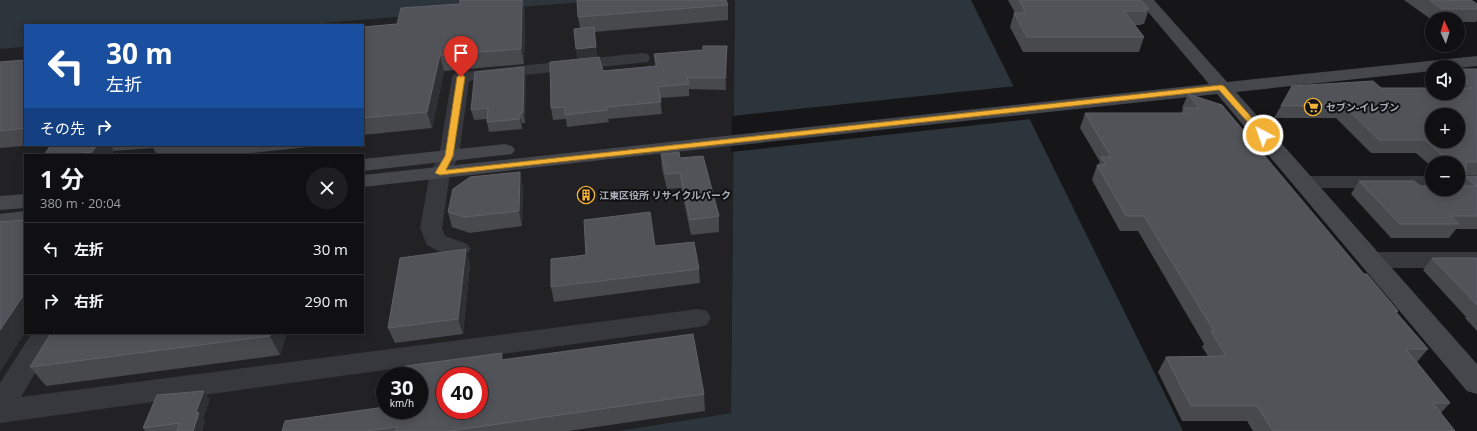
<!DOCTYPE html>
<html lang="ja">
<meta charset="utf-8">
<style>
:root{--surface:#101012;--page:#1e1e20;--text:#f1f3f6;--muted:#9c9d9f;--line:#303032}
body{margin:0;font-family:"Open Sans","Noto Sans JP",sans-serif;background:var(--page);color:var(--text);height:100vh;display:flex;flex-direction:column;font-size:15px;white-space:nowrap}
*{box-sizing:border-box;margin:0}
p{font-size:13px;color:var(--muted)}
.icon{flex:none;width:22px;height:22px;fill:none;stroke:currentColor;stroke-width:2;stroke-linecap:round;stroke-linejoin:round}
.map{position:relative;flex:1;overflow:hidden}
.side{position:absolute;left:24px;top:154px;width:340px;height:180px;display:flex;flex-direction:column;background:var(--surface);border-radius:0px;box-shadow:0 2px 10px #0003,0 0 0 1px var(--line)}
.side>*{flex:none}
.top-card{position:absolute;left:24px;top:24px;width:340px;height:122px;border-radius:0px;box-shadow:0 2px 10px #0003,0 0 0 1px var(--line);background:#1a4fa0;color:#fff;overflow:hidden}
.needle{width:26px;rotate:356deg}
.controls{position:absolute;left:1425px;top:12px;display:grid;gap:8px}
.controls a{display:grid;place-items:center;width:40px;height:40px;border-radius:50%;background:var(--surface);box-shadow:0 2px 10px #0003,0 0 0 1px var(--line);font-size:20px}
.speed{position:absolute;left:376px;top:367px;display:flex;gap:8px;font-size:20px;font-weight:700;text-align:center}
.speed>*{display:grid;place-content:center;width:52px;height:52px;border-radius:50%;background:var(--surface);box-shadow:0 2px 10px #0003,0 0 0 1px var(--line);line-height:1}
.speed small{font-size:10px;font-weight:400}
.speed .limit{border:6px solid #d22;background:#fff;color:#111}
.pin{position:absolute;display:grid;place-items:center;width:34px;height:34px;color:#fff;margin:-41px -17px;border-radius:50% 50% 50% 0;rotate:-45deg;box-shadow:0 0 4px #0007}
.pin .icon{rotate:45deg}
.me{position:absolute;width:44px;margin:-22px;rotate:319deg;stroke-linejoin:round;filter:drop-shadow(0 0 3px #0008)}
.turn{display:flex;align-items:center;gap:14px;height:84px;padding:0 16px;font-size:18px}
.turn .icon{width:52px;height:52px;stroke-width:2.5}
.turn b{display:block;font-size:28px;line-height:34px}
.then{display:flex;align-items:center;height:38px;padding:0 16px;background:#0003;gap:8px;font-size:15px}
.round{display:grid;place-items:center;flex:none;width:42px;height:42px;border-radius:21px;background:var(--page)}
.headline{display:flex;align-items:center;justify-content:space-between;height:68px;padding:0 16px}
h1{font-size:24px;font-weight:700;line-height:30px}
ul{padding:0;list-style:none}
li{display:flex;align-items:center;gap:12px;height:52px;padding:0 16px;border-top:1px solid var(--line)}
li div{flex:1}
li b{display:block;font-size:15px}
li em{font-style:normal}
.map>svg:first-child{display:block}
.built{fill:#222225;fill-rule:evenodd}
.water{fill:#2c353c}
.pier{fill:#161618}
.lines{fill:none;stroke-linecap:round;stroke-linejoin:round}
.street{fill:#37383d;fill-rule:evenodd}
.secondary{fill:#45474d;fill-rule:evenodd}
.wall{fill:#47494d}
.shaded-wall{fill:#2f3033}
.building{fill:#525359;stroke:#5f6168;fill-rule:evenodd}
.route{fill:#f2b134;stroke:#9d7322}
.labels{text-anchor:middle;stroke-width:4;stroke-linejoin:round;paint-order:stroke}
.poi-label{font-size:10px;font-weight:bold;fill:#a8adb8;stroke:#111113;text-anchor:start}
</style>
<div class="map">
<svg width="1477" height="431" viewBox="0 0 1477 431">
<rect width="100%" height="100%" fill="#161618"/>
<!-- built -->
<path class="built" d="M609,0h126l-4,413 -113,18h-618v-382l25,-2v98h338v-120h-64zM25,155h338v178h-338zM385,376h34v34h-34zM445,376h34v34h-34z"/>
<!-- water -->
<path class="water" d="M0,0h609l-310,25h-274v22l-25,2z
M735,0h236l212,431h-565l113,-18z"/>
<!-- pier -->
<path class="pier" d="M1016,86l16,33 -301,33 1,-36z"/>
<g class="lines">
<!-- street -->
<path class="street" d="M642,53l6,1 2,4 -2,4 -179,19 -10,75 -9,17 -8,55 3,8 22,8 4,5 -4,5 -8,3 -21,-6 -11,-6 -7,-17 10,-55 9,-17 13,-79 3,-4z
M1304,176h128v12h-128l-7,-1 -3,-5 3,-5z
M1371,252h106v16h-106l-8,-2 -4,-6 4,-6z
M698,309l9,2 4,7 -4,7 -9,2 -698,96v-40l32,-50h27l-38,64z"/>
<!-- secondary -->
<path class="secondary" d="M1138,0h16l73,82 250,-26v10l-19,2 -26,-1v4l-196,21 241,272v30l-10,-3 -250,-297 -571,61 -283,32v-12l846,-91z
M505,144l7,2 3,4 -3,4 -149,17v-12z
M25,194v14l-25,2v-14z
M25,211v14l-25,3v-14z"/>
</g>
<!-- wall -->
<path class="wall" d="M460,0h63l2,13 -1,51 -80,7 -12,57 -69,7v-108l34,-3 63,-20z
M1008,0h133l8,9 -5,15h-2l-1,1h-6l9,12 -5,15h-116l-13,-25 4,-14h1z
M1404,0h67l6,4v16l-1,2h-18v-3h-26v1z
M728,5v15l-134,12 3,24 -20,2 3,-30 -2,-11z
M727,46l-1,44 -37,-1v7l-29,2 2,16 -54,5 1,3 -42,5 -1,-8 -13,1 -2,-12 52,-37 52,-5 -1,-12 49,-4z
M25,60v85h9l-34,3v-86z
M1458,69h19v106h-11v1h11v53h-21l-7,9h-58l-40,-44 8,-13 99,8v-26h-26v4l-16,-14h-45l-35,-35h-62l7,-12 100,-18 77,5z
M526,76l-1,47h-3v6l-33,3 -2,-10v-3l-13,1 -3,-10z
M1188,94l176,180 34,37 -1,2 31,36 -11,13 33,41 -9,10 14,18h-202l-6,-10h-65l-24,-49 8,-15 42,-1 -6,-9 2,-3 -66,-113h-18l-28,-51 5,-15h1l2,-3 -20,-34 5,-15h96l2,-4 -1,-1z
M51,145h276l-94,10h-76l-4,-7 -39,3 -3,4h-67z
M661,154l19,4 39,58v16l-28,3 -10,-47 -14,1 -5,-20z
M523,187l-1,39 -52,7 -18,-6 -4,-15z
M1432,258h45v73l-12,-13 1,-1 -43,-47z
M470,264l-7,70 -68,9 -7,-15z
M699,269l1,14 -146,19 -3,-15z
M51,333h236l-7,22 -234,31 -16,-19z
M503,360l201,34 1,17 -136,20h-287l137,-21z
M210,399l-7,19 2,3 -3,10h-57l-2,-3z"/>
<!-- shaded-wall -->
<path class="shaded-wall" d="M522,0l3,13 -1,51 -3,-15z
M727,46v12l-1,32 -1,-12z
M596,47l1,9 -20,2 -1,-9z
M440,55l4,16 -12,57 -5,-16z
M524,67l2,9 -1,47 -2,-10z
M520,113l2,10v6l-2,-10z
M97,145h13l4,6 -3,4h-17l-2,-3z
M520,172l3,15 -1,39 -3,-15z
M466,249l4,15 -7,70 -5,-15z
M25,293v40l-25,39v-42z
M271,333h16l-7,22 -10,-19z
M502,353l4,17 -5,-10z
M204,391l6,8 -7,19 2,3 -3,10h-9l3,-19z"/>
<!-- building -->
<path class="building" d="M460,0h62l-1,49 -81,6 -13,57 -64,6v-91l34,-3 4,-16 59,-4z
M577,0h149l2,5 -150,12z
M1019,0h122l8,9h-4l1,2h-22l20,26h-117l-13,-24h12z
M1430,0h41l6,4v5h-35z
M594,27l2,20 -20,2 -2,-20z
M703,46h24l-2,32h-38l2,6 -31,3 3,15 -54,5v3l-42,5v-8l-14,1 -1,-46 49,-5 4,14 54,-5 -3,-12 49,-4z
M25,60v68l-25,3v-69z
M524,67l-1,46h-3v6l-33,3 1,-14 -17,2 4,-38z
M1458,69h19v93h-11v14h11v40h-27l9,8h-59l-41,-43h55l6,5h12v3h26v-3h18l-18,-16v-7h-7l-26,-23h-46l-36,-35 -62,1 11,-20 81,-5 8,7h51v5h26v-5h14l-8,-6h4l-10,-8zM1432,115h26v26h-26z
M1188,94l34,11 142,169h3l31,37h-3l33,38h-22l44,54h-17l22,28h-182l-16,-25h-66l-25,-49 60,-1 -15,-25h3l-70,-115h-18l-29,-51h9l-5,-8h10l-26,-44h102l-3,-5h15z
M51,145h46l-5,7 -33,3h-15z
M679,152l1,6 23,-2 16,60 -29,4 -10,-47 -14,1 -5,-20z
M520,172l-1,39 -54,6 -17,-5 5,-23 17,-12z
M650,212l5,34 39,-4 5,27 -148,18v-28l35,-4 -2,-35z
M25,220v73l-25,37v-108z
M466,249l-8,70 -70,9 12,-70z
M1432,258h45v47z
M51,333h220l-1,3 -240,31z
M693,334l11,60 -254,37h-54l1,-4 -31,4h-84l3,-10 100,-14v3h34v-34h-14l1,-10 96,-13 -1,7zM445,376h34v34h-34z
M204,391l-8,21 3,1 -6,18h-16l3,-8 -37,5 14,-33z"/>
<!-- route -->
<path class="route" d="M461,74l4,3 -12,79 -7,14 775,-85 3,1 43,49 -7,1 -41,-46 -779,85 -5,-2 10,-17 12,-79z"/>
<!-- icons -->
<defs>
<symbol id="supermarket-ring" viewBox="-11 -11 22 22"><circle r="9.5" fill="#111113" stroke="#f2b134" stroke-width="1.5"/><path d="M-6-5.5h2.5l.6 2H6L4.5 2H-2.5L-4.4-4H-6ZM-1.5 3.2a1.3 1.3 0 1 0 .1 0ZM3 3.2a1.3 1.3 0 1 0 .1 0Z" fill="#f2b134"/></symbol>
<symbol id="building-ring" viewBox="-11 -11 22 22"><circle r="9.5" fill="#111113" stroke="#f2b134" stroke-width="1.5"/><path d="M-4-6H4V6H1V3H-1V6H-4ZM-2.5-4.3h1.7v1.8h-1.7ZM.8-4.3h1.7v1.8H.8ZM-2.5-1h1.7V.8h-1.7ZM.8-1h1.7V.8H.8Z" fill="#f2b134"/></symbol>
</defs>
<g fill-rule="evenodd">
<use href="#supermarket-ring" x="1303" y="97" width="20" height="20"/>
<use href="#building-ring" x="576" y="185" width="20" height="20"/>
</g>
<g class="labels">
<!-- poi labels -->
<g class="poi-label">
<text x="1326" y="111">セブン-イレブン</text>
<text x="599" y="199">江東区役所 リサイクルパーク</text>
</g>
</g>
</svg>
<div class="controls">
<a><svg class="needle" viewBox="-14 -14 28 28"><path d="M0-13l5 13h-10z" fill="#e53935"/><path d="M0 13l5-13h-10z" fill="#9c9d9f"/></svg></a>
<a><svg class="icon" aria-label="sound" viewBox="0 0 24 24"><path d="M4 9h4l5-4v14l-5-4H4zM17 9q2 3 0 6"/></svg></a>
<a>+</a>
<a>−</a>
</div>
<div class="speed"><div>30<small>km/h</small></div><div class="limit">40</div></div>
<div class="pin" style="left:461px;top:77px;background:#d93025"><svg class="icon" aria-label="arrive" viewBox="0 0 24 24"><path d="M6 21V4h12l-3 4 3 4H6"/></svg></div>
<svg class="me" style="left:1263px;top:135px" viewBox="-20 -20 40 40"><circle r="17" fill="#f2b134" stroke="#fff" stroke-width="3"/><path d="M0-11L8 9 0 5-8 9z" fill="#fff"/></svg>
<div class="top-card">
<div class="turn"><svg class="icon" aria-label="left" viewBox="0 0 24 24"><path d="M17 20v-9H6M10 6l-5 5 5 5"/></svg><div><b>30 m</b>左折</div></div>
<div class="then">その先<svg class="icon" aria-label="right" viewBox="0 0 24 24"><path d="M7 20v-9h11M14 6l5 5-5 5"/></svg></div>
</div>
<section class="side">
<div class="headline"><div><h1>1 分</h1><p>380 m · 20:04</p></div><a class="round"><svg class="icon" aria-label="close" viewBox="0 0 24 24"><path d="M6 6l12 12M18 6L6 18"/></svg></a></div>
<ul>
<li><svg class="icon" aria-label="left" viewBox="0 0 24 24"><path d="M17 20v-9H6M10 6l-5 5 5 5"/></svg><div><b>左折</b></div><em>30 m</em></li>
<li><svg class="icon" aria-label="right" viewBox="0 0 24 24"><path d="M7 20v-9h11M14 6l5 5-5 5"/></svg><div><b>右折</b></div><em>290 m</em></li>
</ul>
</section>
</div>
